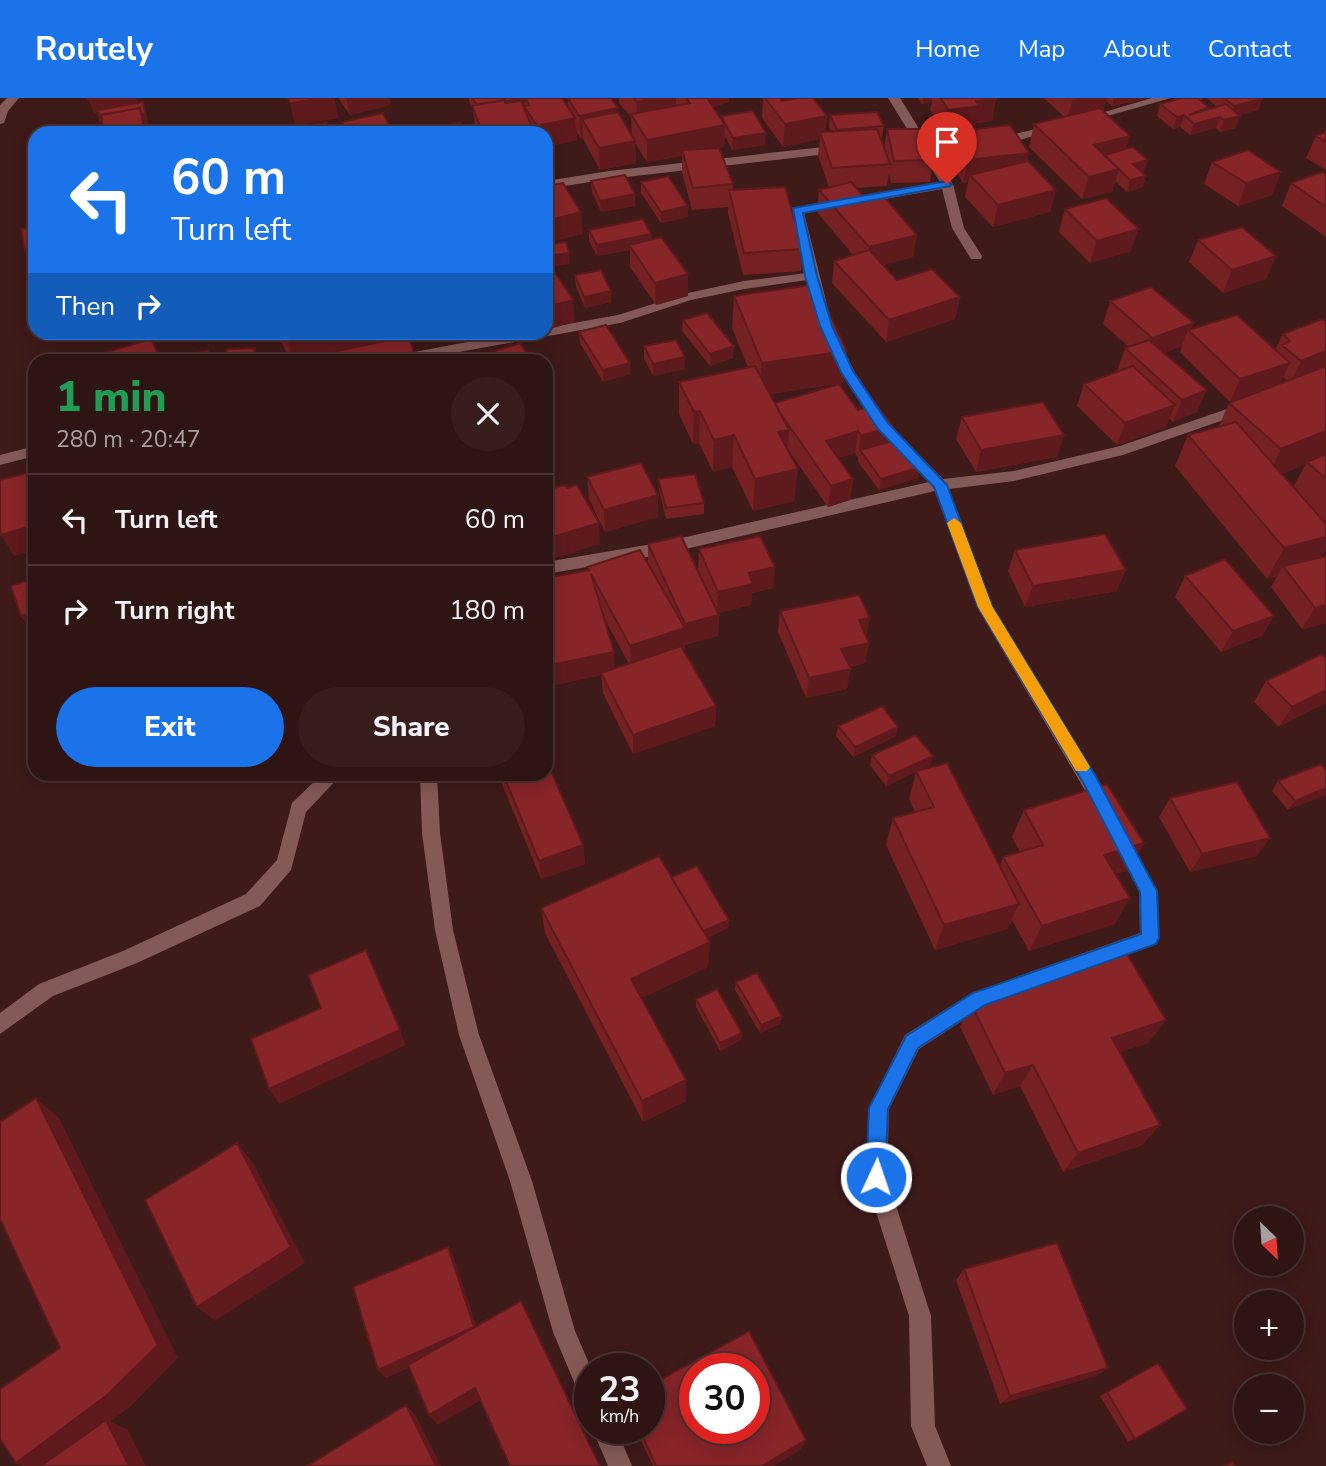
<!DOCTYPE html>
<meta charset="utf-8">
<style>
:root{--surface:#2e1413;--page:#361d1c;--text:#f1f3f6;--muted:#a79ea0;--line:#493333;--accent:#1a73e8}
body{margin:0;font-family:"Nunito Sans",sans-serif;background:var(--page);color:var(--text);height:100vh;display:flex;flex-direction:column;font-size:26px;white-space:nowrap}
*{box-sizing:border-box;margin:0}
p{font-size:23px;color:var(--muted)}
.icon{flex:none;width:38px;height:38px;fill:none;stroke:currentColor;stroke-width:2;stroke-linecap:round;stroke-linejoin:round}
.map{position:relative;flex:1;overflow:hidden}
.details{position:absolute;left:28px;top:256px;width:525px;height:427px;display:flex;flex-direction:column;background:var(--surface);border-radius:21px;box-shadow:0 4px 18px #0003,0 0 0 2px var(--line)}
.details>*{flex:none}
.banner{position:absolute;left:28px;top:28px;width:525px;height:214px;border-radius:21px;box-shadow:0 4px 18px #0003,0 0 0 2px var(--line);background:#1a73e8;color:#fff;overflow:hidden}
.needle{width:46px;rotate:155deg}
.tools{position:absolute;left:1234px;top:1108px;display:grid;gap:14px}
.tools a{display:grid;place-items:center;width:70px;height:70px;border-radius:50%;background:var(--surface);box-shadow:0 4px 18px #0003,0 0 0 2px var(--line);font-size:35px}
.speed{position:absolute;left:574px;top:1255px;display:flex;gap:14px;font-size:35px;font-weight:700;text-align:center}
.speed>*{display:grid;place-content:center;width:91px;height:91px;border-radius:50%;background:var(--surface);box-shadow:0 4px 18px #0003,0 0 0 2px var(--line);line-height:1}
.speed small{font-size:18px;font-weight:400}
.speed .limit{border:10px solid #d22;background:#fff;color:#111}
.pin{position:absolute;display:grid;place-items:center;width:60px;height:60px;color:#fff;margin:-72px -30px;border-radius:50% 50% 50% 0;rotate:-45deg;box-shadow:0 0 7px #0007}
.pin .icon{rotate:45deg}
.me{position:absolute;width:77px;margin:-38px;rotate:3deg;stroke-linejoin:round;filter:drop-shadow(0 0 5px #0008)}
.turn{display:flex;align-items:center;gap:24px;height:147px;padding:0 28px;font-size:32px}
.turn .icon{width:91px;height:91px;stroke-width:2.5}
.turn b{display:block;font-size:49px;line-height:60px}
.then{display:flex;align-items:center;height:66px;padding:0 28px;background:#0003;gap:14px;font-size:26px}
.round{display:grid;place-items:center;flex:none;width:74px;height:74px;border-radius:37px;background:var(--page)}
.overview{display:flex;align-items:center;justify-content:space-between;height:119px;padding:0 28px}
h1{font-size:42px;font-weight:800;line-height:52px;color:#1e9e55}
.cta{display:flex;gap:14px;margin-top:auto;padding:14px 28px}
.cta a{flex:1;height:80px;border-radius:42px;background:var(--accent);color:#fff;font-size:28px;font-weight:800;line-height:80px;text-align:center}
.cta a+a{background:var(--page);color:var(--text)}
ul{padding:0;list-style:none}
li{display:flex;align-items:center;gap:21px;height:91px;padding:0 28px;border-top:2px solid var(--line)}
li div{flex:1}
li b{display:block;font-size:26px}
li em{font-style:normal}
header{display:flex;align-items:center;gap:42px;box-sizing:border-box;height:98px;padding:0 35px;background:var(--accent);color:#fff}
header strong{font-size:33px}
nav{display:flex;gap:38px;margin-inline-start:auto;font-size:24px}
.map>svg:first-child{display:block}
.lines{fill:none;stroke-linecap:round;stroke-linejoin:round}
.minor{fill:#845a58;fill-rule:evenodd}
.wall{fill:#752023;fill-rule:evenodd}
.shaded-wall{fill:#5f1a1d}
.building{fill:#882529;stroke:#5f1a1d;stroke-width:2;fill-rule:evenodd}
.route{fill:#1a73e8;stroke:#114b97;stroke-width:2}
.slow{fill:#f59e0b}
</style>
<header>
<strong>Routely</strong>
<nav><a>Home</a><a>Map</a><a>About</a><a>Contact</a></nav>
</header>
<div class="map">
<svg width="1326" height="1368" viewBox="0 0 1326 1368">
<rect width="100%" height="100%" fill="#3e1a19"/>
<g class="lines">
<!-- minor -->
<path class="minor" d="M7,0h12l-11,13 -4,12 -4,1v-19z
M888,0h12l26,42 81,-4 46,-11 6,3 -52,16 -77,3 23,37 11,44 18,28 -1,3h-10l-19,-31 -10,-39 -138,24 23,92 -2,3h-10l-2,-3 -6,-25 -63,9 -53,11 -71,23 -205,37h-29l7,-4 128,-24h25v-4l72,-13 70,-22 56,-12 62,-8 -15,-62 2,-3 147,-26 -22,-35 -11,1 -6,-4 13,-4z
M1152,0h19l-88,25 -6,-3z
M841,47l6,4 -2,3 -236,27 -63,10v-8l63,-10z
M836,246l5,1 13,26 34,52 55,56 71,-8 106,-25 127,-44 7,5 -2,3 -129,45 -109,26 -65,8 44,117 118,198 3,5 -3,5 -6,2 -6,-2 -122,-207 -42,-116 -271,63 -118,20v-12l118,-20 265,-60c-41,-42 -75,-80 -100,-134z
M35,348v10l-35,9v-10z
M322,676h20l-36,38 -15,58 -31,36 -123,57 -84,33 -53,38v-21l39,-29 84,-33 123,-57 31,-34 15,-57z
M420,676h17l3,59 13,97 26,105 53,146 43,150 16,37 -1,36 -8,-3 -29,-69 -43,-151 -51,-146 -24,-105 -13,-97z
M1123,737l6,3 28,53 2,47 -2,6 -172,62 -66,43 -30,60 -2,68 44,139 4,110 16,40h-24l-16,-40 -2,-110 -44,-139 4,-69 36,-73 67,-42 168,-60 -1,-42 -25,-48 3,-5z
M592,1330h24l16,38h-24z"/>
</g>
<!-- wall -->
<path class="wall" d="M338,0h51l1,7 -40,10z
M469,0h59l40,9v-9l50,10v4l14,23 -1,-18 -12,-14v-5h110v4l-16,5 7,11 1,-2 44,29 -33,5 -7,-14 -1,11 -5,1 14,36v6l70,59 -2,22 -58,4 -15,-62v-6l-36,3 -10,-38v-16l-35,6 -12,-19 1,20 -36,7 -16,-29 -1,-3 -2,1 -5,-8 1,9 -31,7 3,23 -3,1v-38h-69l-2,-6 -2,-18 -3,-4z
M763,0h17l2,3 45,15 -2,16h6l-2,-6 1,-11 54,11 -2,12h-2l4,11 3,-20 47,31 -4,22 -39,1 -2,-10 -2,13 -31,2 8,9 53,38 -4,22 -30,8 14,15 63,17 -5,22 -69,23 -54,-59 2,-22 19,-6 -36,-43 2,-22 10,-3 -11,-32 2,-16 -37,8 -21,-29z
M918,0h78l-4,23 -16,2 -1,5 -31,4 -14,-22 2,-8 -10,2z
M1044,0h101v1l-33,7 -6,-5 -3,9h-1l24,39 18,23h-2l1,15 -16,5 -12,-11 -3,11 -30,7 -53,-52 5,-23 30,-7z
M1174,0h29l-2,3 8,8 8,-2 -10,-9 55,1 -4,11 -19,5 -3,13 -16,4 -4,-4 -26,7 -10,-8 -7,2 -16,-13 3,-12 16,-4z
M951,34l78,21 -2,8 29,29 -6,22 -57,15 -28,-30 3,-15 -5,1 -17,-28z
M1326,34v38l-20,-12 10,-22z
M1212,64l69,10 -9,23 -34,11 -34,-22z
M1326,76v63l-44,-31 9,-23z
M591,83l44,13v12l-34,6 -9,-20z
M641,84l47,24v11l-27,6 -20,-30z
M1065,111l66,42 -41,12 -31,-31z
M589,132l62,9 37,57 -32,9 -26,-38v-17l-33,6 -8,-15z
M1198,142l78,16 -10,23 -43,14 -34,-31z
M575,177l36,27 -26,6 -9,-21z
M734,198l113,55 -4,32 -73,11 5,9 83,7 33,31 27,37 -39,12 -21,-28v-4l-3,-5 -17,5 15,21 -3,21 -22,7 -41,-59 11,21 -4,32 -41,10 -21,-44 -19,5 -14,-29 -6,1 -14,-30v-32l69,-14 -16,-40z
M1110,203l84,22 -3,6 84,21 8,-16 43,-12v227l-5,8 5,66 -24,6 -31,-42 6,-11 -10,3 -92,-113 13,-31 31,-9 10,-23 26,-9 -25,8 -50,-50 2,-6 -18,7 33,59 -24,10 -4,-4 -3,9 -49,18 -40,-39 7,-22 34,-12 -1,-1 8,-23 4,-1 -26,-23zM1283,279l5,4 -8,3zM1306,366l-13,23 -11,-13z
M683,222l50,38 -23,8 -28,-35z
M278,234h91l2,11 -13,4 59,13h-126l-10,-18z
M372,234h37l-31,9z
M579,234l51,42 -27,8 -23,-39z
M644,248l41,11v12l-32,7 -9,-18z
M962,319l102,18 -7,22 -81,15 -20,-33z
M587,379l71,18v22l-53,15 -16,-33z
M658,381l46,24v11l-38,5 -7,-29z
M648,446l50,27 1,-22 76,18 -2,21 -21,5 -1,12 -33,8 1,2 -1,21 -33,9v3l-2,1 33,57 -1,20 -82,28 -30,-61 -2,-18 -55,12 41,-117v-3l61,-3zM603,518l26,48 -14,5z
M1015,452l102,41 -92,16 -17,-36z
M1185,478l89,40 -12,20 -41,16 -46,-55z
M780,513l90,7 -4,18 3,7 -4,20 -15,4 -3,22 -41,9 -28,-66z
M1326,561l-47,68 -25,-25 12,-21z
M838,628l60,1 -3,10 -42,20 -17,-21z
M872,657l58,11 -10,4 80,96 3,-9 17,-5 -8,-15 12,-27 120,33 -15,27 -14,4v50l-86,27 -17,-31 -5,9 -72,21 -49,-105 7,-27 22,-6 -6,-13 7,-27 -30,14 -16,-21z
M1326,672l-38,40 -16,-19 6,-10z
M501,676h45l37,71 2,19 -44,15 -39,-95z
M1170,700l87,58 -67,16 -31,-55z
M671,779l58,43 -1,8 -21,10 3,4 -2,25 -67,31 45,103 -43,21 -98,-189 -4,-25z
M736,884l46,34 -2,8 -20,9 -25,-43z
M696,901l46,34 -1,7 -21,11 -24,-44z
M971,906l195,16 -18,23 -28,9 40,73 -18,20 -79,27 -43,-86 -27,9 -33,-68z
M964,1171l132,107 -96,28 -44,-124z
M1107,1294l28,47 -7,3 -28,-46z
M635,1330h14l157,12 -6,10 -27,16h-120z"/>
<!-- shaded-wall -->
<path class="shaded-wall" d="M86,0h50l3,8 -45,8 -5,-14 -2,1z
M323,0h11l5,20 -44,8 -5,-23z
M346,0h43l1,7 -40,10z
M513,0h15l-2,1v4l-9,2 -37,4z
M650,0h26v15l-39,11v-22z
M686,0h43v4l-40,12 1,-11z
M923,0h9v4l-10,2z
M1073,0h34l-4,12 -36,10z
M1114,0h31v1l-33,7z
M996,1l-4,22 -16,2 -1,5 -31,4 4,-22 28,-9z
M1262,1l-4,11 -28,8 4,-12z
M143,4l6,23h-4l2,8h-43l-4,-12z
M618,10v22l-36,-11 1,19 -2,1 -2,-23z
M1184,17l-4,12 -7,2 4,-12z
M827,18l-3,22 -4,-6v7l-37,8 2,-23z
M1240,18l-4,12 -16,4 4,-12z
M1220,19l-4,11 -26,7 4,-11z
M575,20l2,22 -31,7v-14h-9v-7z
M389,27l2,8h-41z
M725,27l-1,22 -40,8 -2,-5v6l-35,6v-22z
M766,35l-1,12 -33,5 1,-12z
M1130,38l-7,22 -13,4 -16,-17z
M635,43l1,22 -36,7 -1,-22z
M546,50l3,22 -3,1z
M1029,55l-6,22h-53l-2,7 -5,1 5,-23z
M1148,62l-4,12 -14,4 3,-12z
M1119,71l-7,23 -30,7 7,-22z
M1281,74l-9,23 -34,11 8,-23z
M1146,78l-3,11 -16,5 3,-12z
M1056,92l-6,22 -57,15 5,-22z
M635,96v12l-34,6 -1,-11z
M688,108v11l-27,6v-11z
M581,114l2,22 -37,9v-22z
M1139,131l-8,22 -41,12 7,-22z
M651,136v11h-22l1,5 -33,6v-11z
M917,137l-4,22 -48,13 4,-23z
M35,152v23l-10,-22z
M569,155l1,11 -24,4v-12z
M1276,158l-10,23 -43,14 9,-23z
M688,176v22l-32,9 -1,-22z
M611,193v11l-26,6 -1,-11z
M960,199l-5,22 -69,23 3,-22z
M573,202l2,22 -29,8v-23z
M1194,225l-4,8 -2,-1 -6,16 -39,15 9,-23z
M92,234h14l-12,4z
M326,234h43l2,11 -58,17h-20l-5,-16z
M376,234h33l-31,9z
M734,248l-1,12 -23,8v-12z
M255,250l4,11v1h-6z
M847,253l-4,32 -84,13 3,-33z
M1326,253v18l-36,14 11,-22z
M685,259v12l-32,7v-12z
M630,265v11l-27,8v-12z
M1290,265l-11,22 -49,17 10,-23z
M1207,292l-10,22 -24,10 9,-22z
M1175,307l-9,22 -49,18 8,-22z
M700,313l-1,32 -6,1 1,-32z
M893,328l-4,22 -29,2 -2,8 3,-22z
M789,332l-3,31 -8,-29z
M858,333l-3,22 -32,10 3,-22z
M1326,333v25l-19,6 -1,2 -41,17 16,-32z
M734,337l-2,32 -19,5 1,-32z
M1064,337l-7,22 -81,15 5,-22z
M921,369l-3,11 -39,12 2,-11z
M798,371l-4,32 -41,10 2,-32z
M853,381l-3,21 -22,7 3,-21z
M658,397v22l-53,15 -1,-22z
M599,425l1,21 -54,17v-22z
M35,427v25l-21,6 -13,-21z
M1326,439v12l-10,16 -33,1 -6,10 -10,3 17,-31z
M775,469l-2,21 -21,5 -1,12 -34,8 1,-21 31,-19z
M1126,472l-9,21 -92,16 8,-21z
M1326,507v18l-24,6 13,-21z
M35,514v13l-7,2 -7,-11z
M719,517l-1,21 -33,9v3l-54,18 -1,-20 55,-18v-4z
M1274,518l-12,20 -41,16 12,-21z
M870,520l-4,21 -7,-19z
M869,545l-4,20 -27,7 3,-21z
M614,554l1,20 -14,1v2l-55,12v-21z
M851,571l-4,20 -41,9 3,-20z
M1326,592v13l-47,24 13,-20z
M716,608l-1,20 -82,28v-19z
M898,629l-3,10 -42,20 2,-10z
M933,658l-3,10 -44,20 3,-10z
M1326,690v7l-38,15 7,-9z
M1270,740l-13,18 -67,16 12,-18z
M1144,745l-15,27 -39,11 14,-26z
M583,747l2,19 -44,15 -2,-18z
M1130,800l-15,26 -86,27 13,-25z
M1019,806l-12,25 -72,21 9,-25z
M729,822l-1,8 -29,14 1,-9z
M710,844l-2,25 -76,35 -1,-23z
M782,918l-2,8 -20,9 1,-8z
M1166,922l-18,23 -52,17 16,-22z
M400,932l6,15 -127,59 -10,-15z
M742,935l-1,7 -21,11v-8z
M1033,967l-13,21 -27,9 12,-22z
M686,982v21l-43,21 -1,-21z
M36,1000l23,20 119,240 -48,49 -20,14 18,9 18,36h-123l-7,-3 91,-68z
M1160,1027l-18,20 -79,27 15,-19z
M237,1045l16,20 52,100 -90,58 -18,-14z
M448,1149l6,11 26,79 -94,41 -8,-8z
M1108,1270l-12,8 -96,28 10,-8z
M475,1290l8,11 -45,26 -9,-10z
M406,1307l10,11 25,50h-5z
M806,1342l-6,10 -27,16h-11z"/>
<!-- building -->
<path class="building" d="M288,0h35l-33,5z
M472,0h43l1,1 -11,3v-2l-28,5z
M530,0h32l13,20 -38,8 -13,-20 5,-1 -3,-6z
M568,0h43l7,10 -39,8z
M634,0h16l-13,4z
M686,0h21l18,27 -78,15 -16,-26 59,-11z
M765,0h15l2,3 16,-3h15l14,18 -42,8z
M941,0h55v1l-20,2 3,5 -31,4z
M1182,0h15l12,9 -20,8 37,-11 14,12 -16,4 -4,-3 -26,7 -10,-9 -7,2 -17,-13z
M1224,0h37l1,1 -28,7z
M505,2l1,3 15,-2 10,24 5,8h-52l32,-7 -34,5 -10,-26z
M143,4l2,11 -4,1 -1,-6 -39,7 1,6h-2l-2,-11z
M140,10l5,25h-41l-3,-18z
M1100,10l30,28 -36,9 25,24 -30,8 -55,-53z
M753,13l13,22 -33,5 -12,-22z
M618,14l17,29 -36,7 -17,-29z
M877,14l7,14 -47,4 -7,-15z
M383,15l6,12 -42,8 -5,-11z
M327,24l4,11h-38l-2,-5z
M460,25l6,10h-14l-4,-7z
M1010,27l19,28 -61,7 -17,-28z
M442,30l3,5h-13l-2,-2z
M877,31l13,35 -58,4 -12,-36z
M887,31h38l9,31 -40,1z
M1326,34v10l-10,-6z
M1133,49l15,13 -15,4 13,12 -16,4 -26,-25z
M719,50l14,36 -40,4 -11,-38z
M1248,52l33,22 -35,11 -34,-21z
M1028,63l28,29 -58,15 -28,-30z
M1322,74l4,2v33l-35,-24z
M625,77l10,19 -35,7 -9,-20z
M668,78l20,30 -27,6 -20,-30z
M851,84l13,15 16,-5 37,43 -48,12 -50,-57z
M563,85l18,29 -35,9v-35z
M785,89l18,62 -59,4 -15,-63z
M1106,100l33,31 -42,12 -32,-32z
M35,101v13l-3,-12z
M643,121l8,15 -54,11 -8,-15z
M35,129v23l-10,1 -4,-22z
M1242,129l34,29 -44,14 -34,-30z
M661,139l27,37 -33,9 -26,-38z
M566,144l3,11 -23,3v-11z
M869,152l28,30 35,-11 28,28 -71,23 -55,-59z
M553,171l20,31 -27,7v-36z
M601,172l10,21 -27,6 -9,-22z
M816,186l31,67 -85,12 -28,-67z
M1151,189l43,36 -42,15 -42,-37z
M707,215l27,33 -24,8 -27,-34z
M1237,217l53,48 -50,16 -52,-49z
M1322,221l4,3v29l-25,10 -19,-16 8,-4 -7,-7z
M606,227l24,38 -27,7 -24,-38z
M282,234h44l-38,12z
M408,238l9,24h-122z
M151,241l10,21h-73l-1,-2z
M676,242l9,17 -32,7 -9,-18z
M1149,242l58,50 -25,10 -57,-52z
M520,245l12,17h-66z
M255,250l-2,12h-28l2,-11z
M208,252l4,10h-35l-1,-1z
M755,268l34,64 -11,2 20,37 -43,10 -21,-44 -20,5 -14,-29 -6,1 -15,-30z
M1133,268l42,39 -50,18 -41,-39z
M1326,268v65l-45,18 -52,-46z
M35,281v13l-4,-12z
M839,286l19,26 18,-6 17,22 -32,10 -3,-5 -32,10 27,38 -22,7 -52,-75 -4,-8z
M1043,304l21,33 -83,15 -19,-33z
M1236,324l90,102v13l-42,11 -96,-113z
M899,341l22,28 -40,12 -21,-29z
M1326,356v25l-19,-17z
M641,365l17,32 -54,15 -17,-33z
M35,373v54l-34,10 -1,-6v-49z
M695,376l9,29 -38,5 -8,-29z
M565,387l2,3 10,-3 22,38 -53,16v-49z
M1105,436l21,36 -93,16 -18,-36z
M681,438l38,79 -34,9 -37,-80z
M760,438l15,31 -26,6 4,11 -35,8 -19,-43z
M640,452l45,78 -55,18 -39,-72 23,78 -68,14v-88l43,-8 -2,-3z
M1326,458v49l-11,3 -32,-42z
M1225,461l49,57 -41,15 -48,-55z
M34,480l1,34 -14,4 -10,-30z
M859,497l11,23 -11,2 10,23 -28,6 10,20 -42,9 -29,-67z
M681,548l35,60 -83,29 -32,-62z
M1322,556l4,5v31l-34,17 -26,-26z
M882,608l16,21 -43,20 -17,-21z
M916,637l17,21 -44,20 -17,-21z
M546,661l37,86 -44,16 -36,-87h43z
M947,665l72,141 -75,21 -51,-107 41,-11 -18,-36z
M1321,666l5,6v18l-31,13 -17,-20z
M1237,684l33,56 -68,16 -32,-56z
M1107,686l37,59 -40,12 26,43 -88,28 -39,-69 40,-12 -19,-35z
M659,758l51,86 -79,37 55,101 -44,21 -101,-193z
M697,768l32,54 -26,11 -32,-54z
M366,852l34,80 -131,59 -18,-50 70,-31 -13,-33z
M1127,856l39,66 -54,18 48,87 -82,28 -45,-88 -28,8 -34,-69z
M757,875l25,43 -21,9 -25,-43z
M717,891l25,44 -22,10 -24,-44z
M36,1000l122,247 -51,50 -91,68 -16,-24v-50l60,-41 -60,-129v-97z
M237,1045l54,104 -94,60 -52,-107z
M1057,1145l51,125 -98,28 -46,-127z
M448,1149l26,80 -96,43 -25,-83z
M521,1203l79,165h-90l-35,-78 -46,27 -21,-50z
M749,1233l57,109 -44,26h-106l-17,-38h10v-42zM695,1270h59v60h-59z
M1158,1265l29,46 -52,30 -28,-47z
M406,1307l30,61h-129z
M106,1322l23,46h-88z
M1232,1364l3,4h-10z"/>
<!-- route -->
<path class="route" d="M947,83l5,3 -2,2 -147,27 14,63 15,50 21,45 35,52 59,62 45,121 103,169 62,116 2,47 -3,6 -171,61 -67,43 -30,61 -3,68 -3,7 -6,3 -7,-3 -3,-7 3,-69 37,-72 67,-43 168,-59 -1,-42 -56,-108 -106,-177 -44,-120 -56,-58 -37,-57 -21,-46 -15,-50 -12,-68z"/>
<!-- slow -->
<path class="slow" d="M954,420l7,5 31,83 95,156 3,5 -3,4h-11l-98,-164 -31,-84z"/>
</svg>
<div class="tools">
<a><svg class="needle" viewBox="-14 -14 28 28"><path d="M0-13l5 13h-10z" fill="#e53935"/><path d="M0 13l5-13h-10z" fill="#a79ea0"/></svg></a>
<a>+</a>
<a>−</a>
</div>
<div class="speed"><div>23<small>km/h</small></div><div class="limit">30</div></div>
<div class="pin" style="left:947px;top:86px;background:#d93025"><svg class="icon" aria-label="arrive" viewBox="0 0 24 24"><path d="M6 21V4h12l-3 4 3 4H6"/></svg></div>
<svg class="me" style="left:876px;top:1079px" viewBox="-20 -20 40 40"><circle r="17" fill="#1a73e8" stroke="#fff" stroke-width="3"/><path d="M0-11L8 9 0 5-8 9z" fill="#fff"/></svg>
<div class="banner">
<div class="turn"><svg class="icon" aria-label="left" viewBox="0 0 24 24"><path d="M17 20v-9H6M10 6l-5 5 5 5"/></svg><div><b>60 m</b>Turn left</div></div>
<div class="then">Then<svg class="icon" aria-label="right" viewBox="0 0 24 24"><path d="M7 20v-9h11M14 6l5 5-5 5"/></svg></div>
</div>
<section class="details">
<div class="overview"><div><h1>1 min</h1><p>280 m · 20:47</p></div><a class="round"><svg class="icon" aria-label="close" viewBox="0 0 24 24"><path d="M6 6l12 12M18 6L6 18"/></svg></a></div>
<ul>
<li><svg class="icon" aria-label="left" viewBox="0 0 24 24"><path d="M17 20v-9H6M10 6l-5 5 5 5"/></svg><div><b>Turn left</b></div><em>60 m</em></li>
<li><svg class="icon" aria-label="right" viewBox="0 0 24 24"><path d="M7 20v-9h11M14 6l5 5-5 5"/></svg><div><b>Turn right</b></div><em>180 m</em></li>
</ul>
<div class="cta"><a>Exit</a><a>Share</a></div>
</section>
</div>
